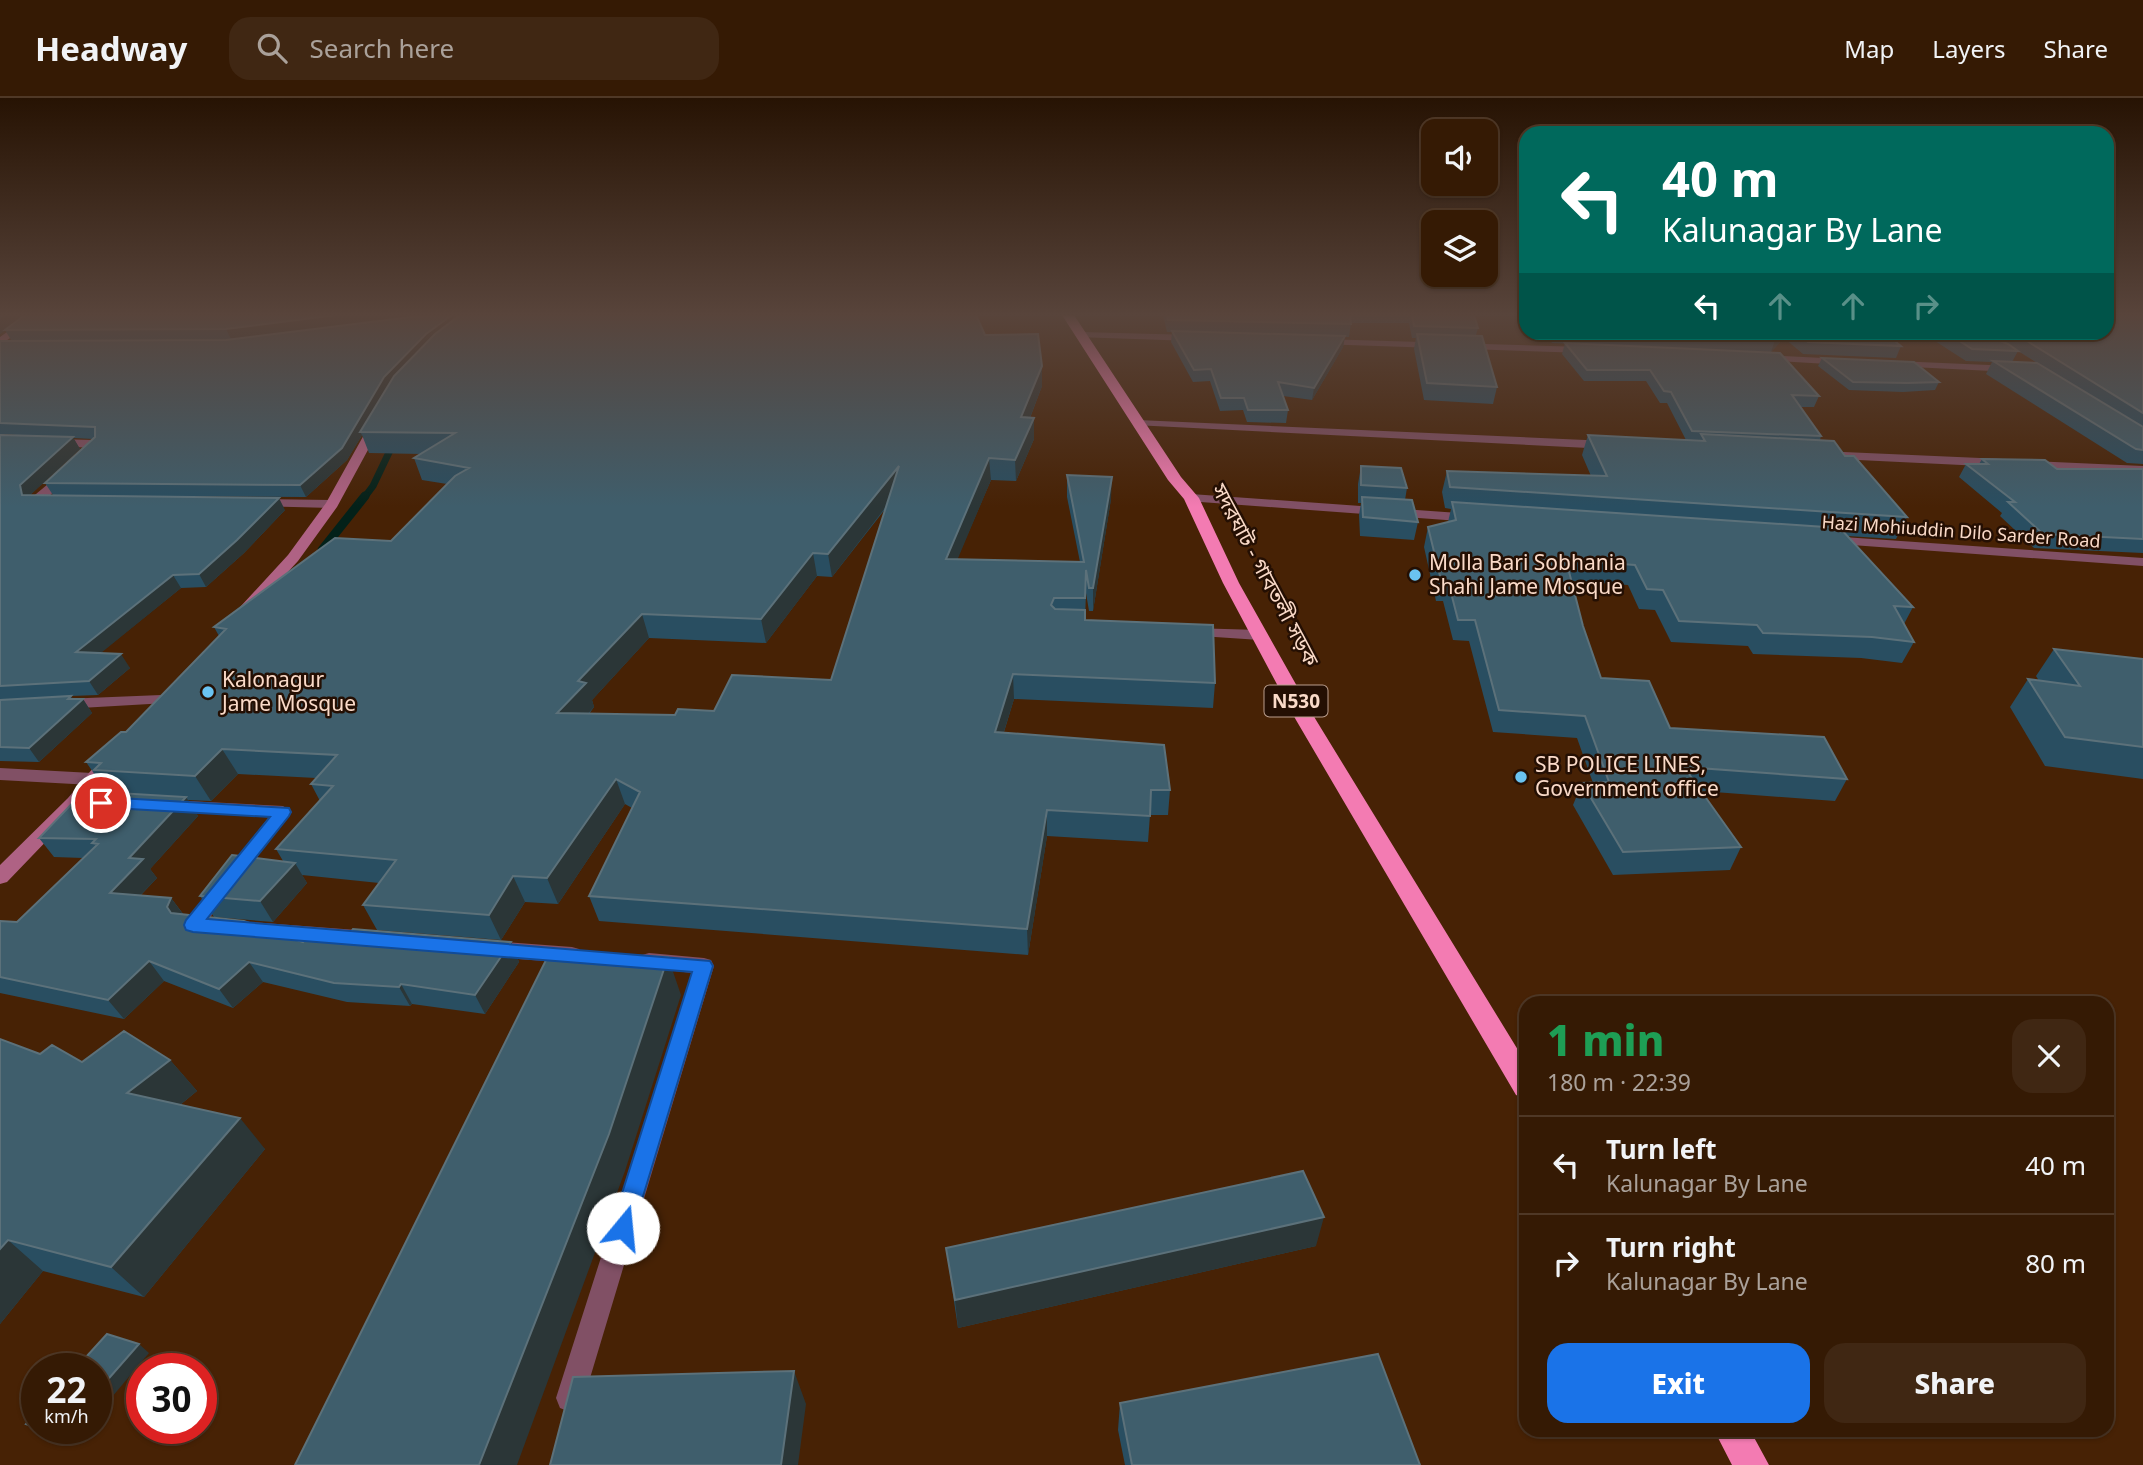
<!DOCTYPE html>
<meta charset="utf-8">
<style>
:root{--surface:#351a04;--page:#402713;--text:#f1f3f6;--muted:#aaa19a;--line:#4f3826;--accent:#1a73e8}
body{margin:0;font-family:"Noto Sans","Noto Sans Bengali",sans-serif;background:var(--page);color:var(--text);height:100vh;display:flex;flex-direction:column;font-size:26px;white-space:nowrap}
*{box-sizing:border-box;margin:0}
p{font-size:23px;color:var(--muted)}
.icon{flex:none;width:38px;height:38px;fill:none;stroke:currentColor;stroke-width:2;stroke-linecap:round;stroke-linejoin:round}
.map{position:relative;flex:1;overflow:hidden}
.panel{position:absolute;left:1519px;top:898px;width:595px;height:441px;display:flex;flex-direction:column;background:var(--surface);border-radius:21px;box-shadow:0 2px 5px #0004,0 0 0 2px var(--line)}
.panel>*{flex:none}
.banner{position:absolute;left:1519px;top:28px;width:595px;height:214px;border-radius:21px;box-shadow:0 2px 5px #0004,0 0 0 2px var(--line);background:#00695c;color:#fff;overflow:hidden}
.tools{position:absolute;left:1421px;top:21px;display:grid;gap:14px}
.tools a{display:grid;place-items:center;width:77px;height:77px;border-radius:14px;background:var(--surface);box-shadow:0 2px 5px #0004,0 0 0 2px var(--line);font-size:35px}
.speed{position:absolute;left:21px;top:1255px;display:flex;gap:14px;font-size:35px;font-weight:700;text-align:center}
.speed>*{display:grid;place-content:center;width:91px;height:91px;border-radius:50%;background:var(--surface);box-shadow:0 2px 5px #0004,0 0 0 2px var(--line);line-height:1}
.speed small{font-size:18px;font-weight:400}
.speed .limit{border:10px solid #d22;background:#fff;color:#111}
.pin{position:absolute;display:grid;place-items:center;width:60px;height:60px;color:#fff;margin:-30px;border:4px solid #fff;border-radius:50%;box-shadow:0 2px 7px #0007}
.me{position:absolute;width:77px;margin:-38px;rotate:17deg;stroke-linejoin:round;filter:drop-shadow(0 0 5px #0008)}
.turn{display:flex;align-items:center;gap:24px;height:147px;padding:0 28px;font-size:32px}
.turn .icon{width:91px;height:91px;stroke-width:2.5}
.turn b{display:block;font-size:49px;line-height:60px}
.lanes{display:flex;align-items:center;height:66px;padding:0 28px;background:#0003;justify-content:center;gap:35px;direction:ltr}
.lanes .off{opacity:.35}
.round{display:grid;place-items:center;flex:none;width:74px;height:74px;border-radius:21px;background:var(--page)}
.overview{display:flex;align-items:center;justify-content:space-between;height:119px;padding:0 28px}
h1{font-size:42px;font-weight:800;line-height:52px;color:#1e9e55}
.button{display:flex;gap:14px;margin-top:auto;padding:14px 28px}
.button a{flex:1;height:80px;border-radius:21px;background:var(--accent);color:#fff;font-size:28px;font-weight:800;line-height:80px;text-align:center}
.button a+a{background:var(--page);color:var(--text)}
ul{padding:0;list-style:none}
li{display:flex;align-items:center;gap:21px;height:98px;padding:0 28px;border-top:2px solid var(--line)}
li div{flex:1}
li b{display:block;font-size:26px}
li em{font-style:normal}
header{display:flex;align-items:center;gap:42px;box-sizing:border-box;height:98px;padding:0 35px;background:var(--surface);border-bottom:2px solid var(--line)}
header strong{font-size:33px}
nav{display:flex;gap:38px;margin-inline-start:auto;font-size:24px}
.search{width:490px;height:63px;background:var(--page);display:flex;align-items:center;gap:18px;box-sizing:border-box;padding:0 24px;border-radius:21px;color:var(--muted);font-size:26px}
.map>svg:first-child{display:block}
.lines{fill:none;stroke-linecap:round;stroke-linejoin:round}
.stream-far1{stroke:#032119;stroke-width:7}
.stream{stroke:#032119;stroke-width:9}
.street{fill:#815065;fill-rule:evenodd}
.secondary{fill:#af6284;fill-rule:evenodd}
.highway{fill:#f37bb2;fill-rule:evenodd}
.wall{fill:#294e61;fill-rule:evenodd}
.shaded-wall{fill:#2b3637}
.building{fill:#3f5e6c;stroke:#5c717a;stroke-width:2;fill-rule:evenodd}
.route{fill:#1a73e8;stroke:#114b97;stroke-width:2}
.poi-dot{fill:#6ac3f1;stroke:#240f03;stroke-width:2.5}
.labels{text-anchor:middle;stroke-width:5;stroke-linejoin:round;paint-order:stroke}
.far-street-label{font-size:18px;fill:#fadac8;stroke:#240f03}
.shield{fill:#240f03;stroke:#ba9d8d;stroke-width:2}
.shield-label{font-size:19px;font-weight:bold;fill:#fadac8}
.poi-label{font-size:21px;fill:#fadac8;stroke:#240f03;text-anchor:start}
.street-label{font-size:21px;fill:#fadac8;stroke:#240f03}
</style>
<header>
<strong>Headway</strong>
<div class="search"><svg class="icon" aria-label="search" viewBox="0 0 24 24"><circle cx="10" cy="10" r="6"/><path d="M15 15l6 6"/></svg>Search here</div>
<nav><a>Map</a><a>Layers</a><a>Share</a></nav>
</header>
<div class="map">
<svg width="2143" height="1367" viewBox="0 0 2143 1367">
<rect width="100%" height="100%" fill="#472205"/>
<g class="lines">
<!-- stream-far1 -->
<path class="stream-far1" d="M364,400l9,-12 21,-44"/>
<!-- stream -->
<path class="stream" d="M322,452l43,-54"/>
<!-- street -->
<path class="street" d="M1081,234l112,3 5,3 -5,3 -116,-4v-4z
M1323,241l262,8 5,3 -5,3 -266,-9 -1,-2z
M1763,257l81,4 5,3 -5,3 -85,-5v-4z
M1896,263l116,5 5,3 -5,3 -120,-6v-4z
M1138,322l470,21 6,4 -6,4 -474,-24v-4z
M55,341l41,1 6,4 -6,4 -45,-2v-6z
M1821,353l182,8 6,4 -6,4 -186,-9 -2,-3z
M2031,363l112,5v8l-116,-6 -2,-3z
M66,371l6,4 -2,3 -30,29h-10v-6z
M1191,396l282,20 7,4 -7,4 -286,-21v-6z
M259,401l73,1 6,4 -6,4 -78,-2 -1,-3z
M1829,438l314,22v8l-319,-23 -2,-3z
M1190,530l70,2 8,5 -8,5 -75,-5 -2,-3z
M161,597l6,2 2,3 -2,3 -104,6 -8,-5 8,-5z
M0,670l92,5 9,6 -9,6 -92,-5z
M168,702l115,6 9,6 -84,108 4,6 -3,5 -7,2 -16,-3 -3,-5 86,-108 -107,-7 -3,-4 3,-4z
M251,824l119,9 7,3 3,5 -3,5 -7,3 -119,-9 -7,-3 -3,-5 3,-5z
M492,843l80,6 7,2 3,6 -3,6 -7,2 -80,-6 -7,-3 -3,-5 3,-5z
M649,855l55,5 7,2 3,6 -130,432 -4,10 -10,4 -10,-4 -4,-10 136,-425 -50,-6 -3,-6 3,-6z"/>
<!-- secondary -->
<path class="secondary" d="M31,217h12l-43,30v-8z
M376,323l6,3 -45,83 -39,54 -47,51h-10l-2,-3 2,-3 47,-51 38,-52 44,-79z
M110,656l9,5 -39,47 -73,76 -7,2v-19l68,-67 36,-43z"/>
<!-- highway -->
<path class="highway" d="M1062,217h12l107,162 18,21 40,85 77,137 210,343v36l-10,-4 -220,-375 -73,-137 -39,-84 -16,-19z
M1714,1332h36l19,35h-37z"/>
</g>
<!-- wall -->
<path class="wall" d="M0,217h454l1,4 530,16 57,31v20l-12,32 4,21 -18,42 -25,-1 -34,79 123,3 -13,-65v-22l44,24 -18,112h-4l-3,-18 -1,27 130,63 -2,25 -199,-9 -10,33 166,58 -2,25h-18l-2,27 -101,-6 -19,119 -429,-34 -10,-25 43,-88 -7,-4 -67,100 -33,-2 -24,38 -124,-10 -14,-25 16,-22 -77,-8 5,8 -34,39 -59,-5 -14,-21 83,-35 -7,-12 44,-48 -9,-17 5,-6 -78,-4 -27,27 -23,-1 10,16 -48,53 7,9 -16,17 30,3 13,17 119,27 40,1 168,-1 8,20 -34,52 -73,-10 -2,2 -63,-4 -84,-20 -30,26 -69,-27 -40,38 -124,-26v-72l17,1 66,-64 -29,-1 -15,-19 71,-45 -4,-5h-2l-18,-26 40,-30 93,-96 -5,-9 177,-86 56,-57 -25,-4 -8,-22 7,-4 -52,-1 -7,-18 -15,25 -41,37 -236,-1 215,14 -41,43 -38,34 -25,1 -81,65 30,15 -32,27 -27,1 2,3h10l9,14 -53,49 -39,-1v-326l50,2 -50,-3v-93l11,-1 -6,-10 -5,4zM73,340l20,1 -48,44 8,12h-23l50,-46zM886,410l-55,172 -117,31 -39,4 -86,-1 5,-7 -2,-7 57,-62 117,5 51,-67 15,1z
M1163,217h311l4,13 -2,7 21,52 -4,17 -69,-4 -10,-51 2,-11h-4l-3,-15h-58l-2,14h-4l-2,10 -31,53 -29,-4 5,14 -2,13 -39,-1 -4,-12 -23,1 -10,-30 -17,1 -22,-40 1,-10h-5z
M2143,217v149l-16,-1 -141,-89 6,-12 -26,-1 -45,-29h186zM2018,253l19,12 -25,-1z
M1544,234h342l15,14 -5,12 -93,-4 -19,-16 -13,14 -219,-9z
M1565,245l254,53 -5,11h-14l21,29 -1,4 25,16 62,61 -11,22 -49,-3 66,71 -9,17 10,18 -12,21 -41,-5 -108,-4 -5,-8 -77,-4 -16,-32 -16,-1 -11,-24 -57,-4 12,45 18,52 69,50 177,51 -12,22 -134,-10 40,56 -11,23 -117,5 -40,-70 9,-22h11l-16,-45 -84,-6 -24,-91 -16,-1 -10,-39h-7l-12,-54 4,-20 20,-5 3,-13 -6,-1 -3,-16 5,-21 144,5 -9,-21 6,-20 98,5 -19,-37h-7l-14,-22h-62l-22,-27z
M1822,260l117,24 -4,8 -32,2 -54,-2 -31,-24z
M1982,361l75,10h86v84l-109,-5 -34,-32 2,-3 -43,-36 7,-13h13z
M1361,368l46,22 -2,12 13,22 -4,18 -54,-4 -1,-21 2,-12h-3v-19z
M2054,551l89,10v120l-98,-13 -35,-59 18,-28 11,2 -3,-5z
M0,941l40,15 42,8 88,-2 27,31 -17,14 85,44 -121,148 -101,-26 -43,53z
M1316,1148l-358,82 -12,-80z
M1120,1305l300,62h-295l-7,-35z
M26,1326l11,4h49l-14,17 -33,-12z"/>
<!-- shaded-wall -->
<path class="shaded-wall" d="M5,217h22l-27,19v-15z
M336,217h87l-192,24 -5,-10z
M452,217h2l3,10 -97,107 2,3 -15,25 -41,37 -6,-12 84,-108 42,-43z
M1783,234h3l-2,6 -13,14 4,-12z
M1345,238l-2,11 -31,53 2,-12z
M1042,268v20l-20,52 -1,-21z
M1034,320v21l-18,42 -1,-21z
M73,339l7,12 -52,48 -6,-2 -2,-10z
M989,360l2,22 -43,102 -2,-23z
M899,368l2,21 -69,90 -4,-23z
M1112,379l-1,22 -18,112v-23z
M279,400l6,12 -41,43 -38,34 -7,-13z
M813,455l4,23 -51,67 -5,-24z
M173,477l8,13 -96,78 -9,-14z
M642,516l7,24 -57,62 2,7 -28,31 -9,-25 21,-32z
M121,556l9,14 -32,27 -9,-14z
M1013,576l1,25 -18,58 -1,-25z
M71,598l6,8 6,-5 9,14 -53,49 -10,-14z
M222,651l16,25 -27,27 -16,-25z
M616,681l9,25 -67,100 -11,-26z
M186,699l12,19 -48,53 7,9 -33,34 -14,-19 19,-35z
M1047,712v26l-19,119 -1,-26z
M295,765l12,20 -34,39 -13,-21z
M513,778l12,26 -24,38 -12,-25z
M171,800l14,19 -4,9 -14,-19z
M511,844l8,20 -34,52 -10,-19z
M668,859l13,38 -56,176 -108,294h-38z
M149,863l15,20 -40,38 -16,-19z
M249,864l14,20 -30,26 -14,-19z
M401,886l11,20 -2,2 -11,-19z
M170,962l27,31 -42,34 -28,-32z
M240,1020l25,31 -121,148 -33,-30z
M1324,1119l-8,29 -358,82 -3,-28z
M8,1142l35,31 -43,53v-75z
M139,1246l10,9 -53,63v-23z
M794,1273l12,33 -8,61h-17z
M66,1330h20l-14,17 -13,-9z"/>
<!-- building -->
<path class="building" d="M25,217h311l-110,14 -221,1z
M439,217h13l-26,19 -42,43 -42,71 -42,37 -255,-2 50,-46v-10l-95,-4v-82l226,-1 185,-23z
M460,217h516l9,20 53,-1 4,32 -21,51 13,1 -19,42 -26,-2 -43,101 138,3 -17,-87 45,2 -19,111h-4l-3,-18 -1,28h-31l-3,7 4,4 30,1v10l128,5 2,58 -202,-9 -18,58 169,13 6,45h-19l-1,26 -103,-6 -20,119 -438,-33 51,-104 -24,-13 -69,99 -34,-2 -24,39 -126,-10 33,-45 -120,-11 57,-63 -22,-2 26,-29 -115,-6 -27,27 -101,-6 7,-7 -15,-1 35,-30h5l100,-103 -12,-2 121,-89 56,3 64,-65 14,-8 -55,-10 41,-25 -95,-1 34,-56 41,-42zM899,368l-68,214 -99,-5 -18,36 -36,-2 -3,6 -118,-2 29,-30 -8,-2 64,-67 119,5 52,-66 15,1z
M1167,217h183l1,9 -183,-4z
M1412,217h62l4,13 -64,-2z
M2107,217h36v98l-124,-77 -10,-4h98z
M1172,233l173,5 -31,52 -36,-6 10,28h-40l-4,-12h-23l-10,-29 -17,1z
M1595,234h188l-8,8z
M1796,234h88l17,14 -93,-4z
M1946,234h32l30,12 10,7 -46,-2z
M1417,236l65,2 15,51 -70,-4z
M1565,245l215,10 39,43 -27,-1 29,41 -129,-5 -21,-39 -7,-1 -14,-21h-63z
M1822,260l92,4 25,20 -32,1 -54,-1z
M1993,263l44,2 106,64v23l-7,-1z
M1701,336l133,7 11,15h9l53,61 -457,-30 -3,-16 160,5 -19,-41 117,6z
M0,337l73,2 -53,48 2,10 257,3 -42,42 -38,34 -26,1 -97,77 45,2 -32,27 -89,5z
M1982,361l63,1 12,9h86v70l-100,-5 -35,-32h7l-49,-38h22z
M1361,368l40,2 6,20 -46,-3z
M1362,399l50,3 6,22 -55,-5z
M1452,404l388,26 73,79 -19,-1 20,36 -42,-5 -109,-4 -6,-8 -78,-4 -16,-31 -16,-1 -12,-24 -69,-5 17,66 18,52 48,3 21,47 154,9 23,42 -163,-12 57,80 -118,5 -41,-69 27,-1 -24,-66 -86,-6 -24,-90h-17l-10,-39 -7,-1 -13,-53 28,-7z
M2054,551l89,10v88l-78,-10 -37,-58 52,7z
M71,598l-3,3h15l-54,49 -29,-1v-47z
M84,693l102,6 -57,61 14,1 -33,34 61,5 -4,9 4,6 73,8 59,21 6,-7 34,8 10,-14 158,13 -36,53 -74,-11 -2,3 -65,-4 -85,-21 -30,27 -70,-28 -41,39 -108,-23v-56l17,1 81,-78 -6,-1 4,-4 -57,-1z
M232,757l63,8 -35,38 -60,-5z
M550,854l118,5 -59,177 -130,331h-184z
M124,933l46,29 -43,33 113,25 -129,149 -103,-27 -8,9v-210l40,15 12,-9 30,17z
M1303,1073l21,46 -369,83 -9,-52z
M107,1236l32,10 -43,49v-25h-20z
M1378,1256l42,111h-288l-12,-62z
M794,1273l-13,94h-231l23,-88z
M37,1314v16l-11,-4z
M38,1330h28l-7,8z"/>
<!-- sky -->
<linearGradient id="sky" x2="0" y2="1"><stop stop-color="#271303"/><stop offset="0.53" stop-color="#58443b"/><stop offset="1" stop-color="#58443b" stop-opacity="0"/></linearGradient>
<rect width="2143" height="409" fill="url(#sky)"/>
<!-- route -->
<path class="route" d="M101,699l188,11 2,4 -2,4 -82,103 503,42 3,5 -82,270 -8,3 -8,-3 -4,-8 81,-256 -499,-40 -7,-2 -2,-5 2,-5 84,-103 -175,-10 -3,-4 3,-4z"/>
<!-- markers -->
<g class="poi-dot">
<circle cx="1415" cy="477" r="7"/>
<circle cx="208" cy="594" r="7"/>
<circle cx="1521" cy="679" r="7"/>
</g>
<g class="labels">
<!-- far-street labels -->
<g class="far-street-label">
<text transform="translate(1961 434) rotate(4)" y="6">Hazi Mohiuddin Dilo Sarder Road</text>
</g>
<!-- shield labels -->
<rect class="shield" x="1264.5" y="587.5" width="63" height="31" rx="5"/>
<g class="shield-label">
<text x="1296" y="610">N530</text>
</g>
<!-- poi labels -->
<g class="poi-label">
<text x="1429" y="472">Molla Bari Sobhania<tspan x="1429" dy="24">Shahi Jame Mosque</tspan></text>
<text x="222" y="589">Kalonagur<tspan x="222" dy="24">Jame Mosque</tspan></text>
<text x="1535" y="674">SB POLICE LINES,<tspan x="1535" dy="24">Government office</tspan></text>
</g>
<!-- street labels -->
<g class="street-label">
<text transform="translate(1265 477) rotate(62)" y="7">সদরঘাট - গাবতলী সড়ক</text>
</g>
</g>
</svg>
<div class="tools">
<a><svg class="icon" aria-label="sound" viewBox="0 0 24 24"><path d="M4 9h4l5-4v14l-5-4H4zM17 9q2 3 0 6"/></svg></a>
<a><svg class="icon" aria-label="layers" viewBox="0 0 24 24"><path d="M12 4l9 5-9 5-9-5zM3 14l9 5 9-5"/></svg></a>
</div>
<div class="speed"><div>22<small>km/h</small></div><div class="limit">30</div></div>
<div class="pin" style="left:101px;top:705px;background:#d93025"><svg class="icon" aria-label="arrive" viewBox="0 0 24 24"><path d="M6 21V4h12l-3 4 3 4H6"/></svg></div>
<svg class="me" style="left:623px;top:1130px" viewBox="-20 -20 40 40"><circle r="19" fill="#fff"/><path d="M0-13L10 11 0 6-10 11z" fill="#1a73e8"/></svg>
<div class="banner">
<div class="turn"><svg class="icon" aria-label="left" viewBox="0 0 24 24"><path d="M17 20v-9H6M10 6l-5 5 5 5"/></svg><div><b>40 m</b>Kalunagar By Lane</div></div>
<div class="lanes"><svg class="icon" aria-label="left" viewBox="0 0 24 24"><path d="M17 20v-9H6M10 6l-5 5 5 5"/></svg><svg class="icon off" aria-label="ahead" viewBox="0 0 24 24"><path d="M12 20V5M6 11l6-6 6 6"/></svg><svg class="icon off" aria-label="ahead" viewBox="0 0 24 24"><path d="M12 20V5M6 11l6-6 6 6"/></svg><svg class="icon off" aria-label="right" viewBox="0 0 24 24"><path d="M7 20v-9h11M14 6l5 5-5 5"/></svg></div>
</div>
<section class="panel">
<div class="overview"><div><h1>1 min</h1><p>180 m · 22:39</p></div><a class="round"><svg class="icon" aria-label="close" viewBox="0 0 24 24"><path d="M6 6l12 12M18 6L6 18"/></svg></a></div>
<ul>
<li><svg class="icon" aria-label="left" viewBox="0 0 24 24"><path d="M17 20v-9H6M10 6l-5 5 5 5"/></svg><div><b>Turn left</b><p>Kalunagar By Lane</p></div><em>40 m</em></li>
<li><svg class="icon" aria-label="right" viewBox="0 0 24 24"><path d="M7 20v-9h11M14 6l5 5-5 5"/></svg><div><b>Turn right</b><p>Kalunagar By Lane</p></div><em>80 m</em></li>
</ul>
<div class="button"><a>Exit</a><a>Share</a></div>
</section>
</div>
